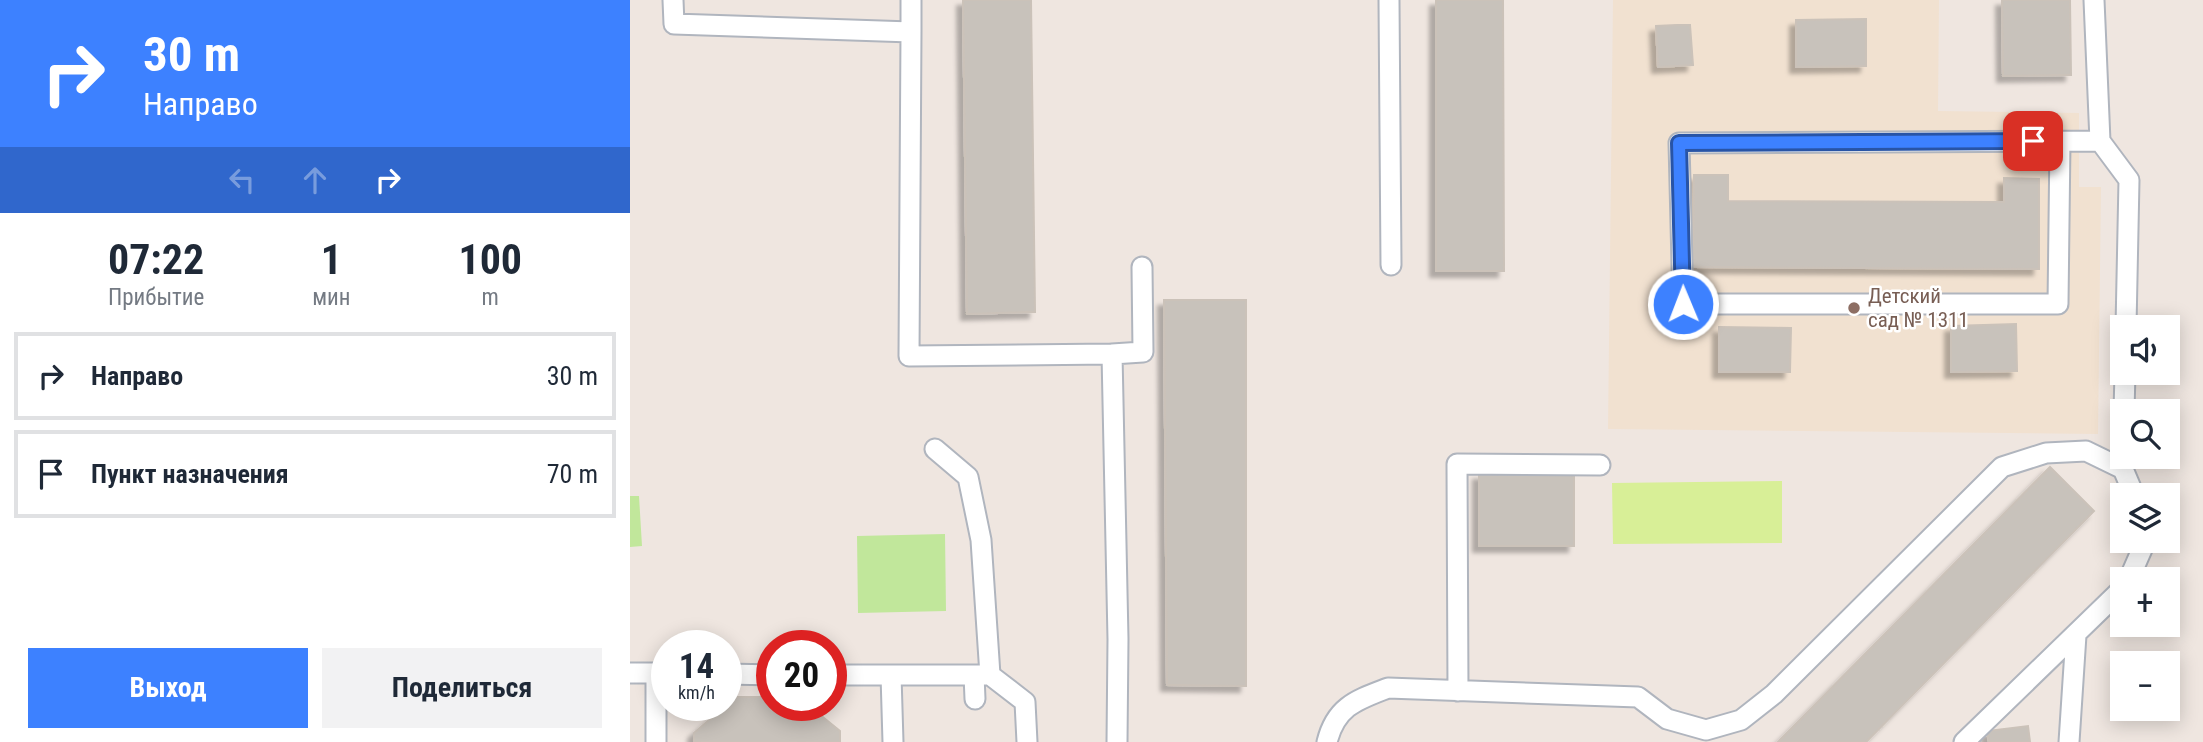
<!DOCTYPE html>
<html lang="ru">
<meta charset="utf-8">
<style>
:root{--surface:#fff;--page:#f2f2f3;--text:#1f2937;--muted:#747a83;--line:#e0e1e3;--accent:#3d81ff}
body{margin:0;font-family:"Roboto Condensed",sans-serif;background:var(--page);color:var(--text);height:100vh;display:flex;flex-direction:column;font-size:26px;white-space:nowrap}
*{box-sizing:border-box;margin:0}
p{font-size:23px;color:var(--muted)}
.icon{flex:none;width:38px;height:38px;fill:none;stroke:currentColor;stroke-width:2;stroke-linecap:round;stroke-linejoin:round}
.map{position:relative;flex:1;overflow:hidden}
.drawer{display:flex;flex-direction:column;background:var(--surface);width:630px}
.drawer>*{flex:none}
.top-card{background:#3d81ff;color:#fff;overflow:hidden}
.buttons{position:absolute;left:1480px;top:315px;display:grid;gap:14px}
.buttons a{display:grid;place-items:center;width:70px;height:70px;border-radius:0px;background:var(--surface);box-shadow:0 4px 18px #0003;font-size:35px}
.speed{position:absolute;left:21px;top:630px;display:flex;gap:14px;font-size:35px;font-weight:700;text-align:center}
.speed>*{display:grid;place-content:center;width:91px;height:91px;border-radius:50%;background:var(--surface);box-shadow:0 4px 18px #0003;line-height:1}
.speed small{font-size:18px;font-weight:400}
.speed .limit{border:10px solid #d22;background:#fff;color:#111}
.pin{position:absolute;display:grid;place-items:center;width:60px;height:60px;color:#fff;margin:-30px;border-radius:14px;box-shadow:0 4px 10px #0006}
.me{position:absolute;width:77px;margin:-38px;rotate:359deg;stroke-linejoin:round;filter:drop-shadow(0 0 5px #0008)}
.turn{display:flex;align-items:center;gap:24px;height:147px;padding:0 28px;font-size:32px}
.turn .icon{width:91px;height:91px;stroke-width:2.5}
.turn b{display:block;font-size:49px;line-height:60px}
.lanes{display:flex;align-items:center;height:66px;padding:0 28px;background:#0003;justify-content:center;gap:35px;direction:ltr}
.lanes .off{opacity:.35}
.eta{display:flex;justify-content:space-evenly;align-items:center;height:119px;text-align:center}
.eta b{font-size:42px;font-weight:700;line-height:49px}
.button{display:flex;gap:14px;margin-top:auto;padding:14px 28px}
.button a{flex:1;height:80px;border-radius:0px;background:var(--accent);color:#fff;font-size:28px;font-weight:700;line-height:80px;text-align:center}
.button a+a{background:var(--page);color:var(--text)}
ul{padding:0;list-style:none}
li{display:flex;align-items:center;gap:21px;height:88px;margin:0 14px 10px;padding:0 14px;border:4px solid var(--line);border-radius:0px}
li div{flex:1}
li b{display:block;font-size:26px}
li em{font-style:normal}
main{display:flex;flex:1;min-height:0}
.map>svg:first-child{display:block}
.education{fill:#f1e1d0}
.green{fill:#c1e79b}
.pitch{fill:#d8ef97}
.building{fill:#c8c2bb;stroke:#cbc2b9;stroke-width:2;filter:url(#shadow)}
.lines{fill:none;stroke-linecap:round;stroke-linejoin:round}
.service-casing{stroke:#b0b5be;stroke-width:23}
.service{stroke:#fff;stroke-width:19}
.route-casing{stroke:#2854a6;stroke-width:18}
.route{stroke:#3d81ff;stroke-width:12}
.education-dot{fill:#8d6e63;stroke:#fff;stroke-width:2.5}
.labels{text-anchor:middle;stroke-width:5;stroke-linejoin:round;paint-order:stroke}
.education-label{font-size:21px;fill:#785e54;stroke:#fff;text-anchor:start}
</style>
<main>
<section class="drawer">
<div class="top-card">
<div class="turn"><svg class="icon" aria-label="right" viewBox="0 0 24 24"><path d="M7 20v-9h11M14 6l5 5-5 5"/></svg><div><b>30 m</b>Направо</div></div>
<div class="lanes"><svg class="icon off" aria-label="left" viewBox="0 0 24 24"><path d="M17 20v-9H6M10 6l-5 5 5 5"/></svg><svg class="icon off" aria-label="ahead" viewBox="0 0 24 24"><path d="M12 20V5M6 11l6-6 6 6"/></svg><svg class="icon" aria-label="right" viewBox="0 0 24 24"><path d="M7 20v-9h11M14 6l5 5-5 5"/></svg></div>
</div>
<div class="eta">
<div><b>07:22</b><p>Прибытие</p></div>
<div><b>1</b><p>мин</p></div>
<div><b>100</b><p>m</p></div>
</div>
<ul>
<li><svg class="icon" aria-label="right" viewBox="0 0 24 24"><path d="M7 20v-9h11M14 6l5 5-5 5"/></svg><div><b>Направо</b></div><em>30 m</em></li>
<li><svg class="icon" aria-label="arrive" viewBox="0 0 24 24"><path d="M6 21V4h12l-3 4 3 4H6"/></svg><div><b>Пункт назначения</b></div><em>70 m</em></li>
</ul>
<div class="button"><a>Выход</a><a>Поделиться</a></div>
</section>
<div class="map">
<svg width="1573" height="742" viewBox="0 0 1573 742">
<defs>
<filter id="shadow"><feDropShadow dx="-6" dy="6" stdDeviation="2" flood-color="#0004"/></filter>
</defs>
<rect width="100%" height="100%" fill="#efe6e0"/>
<!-- education -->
<path class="education" d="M983,0h326l-1,111 141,2v74h22l-3,247 -490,-5z"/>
<!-- green -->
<path class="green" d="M0,496h9l3,50 -12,1z
M315,534l1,77 -88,2 -1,-77z"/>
<!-- pitch -->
<path class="pitch" d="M1152,481v62l-169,1 -1,-61z"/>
<!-- building -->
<path class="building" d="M333,0h68l4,312 -68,2z
M806,0h67l1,271h-68z
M1372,0h68l1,75 -68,1z
M1236,19v47l-70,1v-47z
M1047,25h13l3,40 -35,2 -2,-41z
M1064,175h34v26l276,1v-24l35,1v90l-346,-2z
M534,300h82v386l-79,-1z
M1386,324l1,47 -66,1v-46z
M1089,327l72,1 -1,44h-71z
M1420,467l44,44 -228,231h-88z
M849,474h95v72h-95z
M106,697h36v8h36l32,26v11h-146v-9z
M1398,726l2,16h-41l-2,-11z"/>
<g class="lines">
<defs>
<path id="service" d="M43,0l1,24 237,8 -2,324 203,-2 6,285 -1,103
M281,0v32
M759,0l2,265
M1464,0l6,141 29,39 -3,147
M1430,141l-2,163h-375l-4,-161 421,-2
M482,354l31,-2 -1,-85
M1494,411l1,-38
M305,449l33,28 13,63 9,135
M1499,579l14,-32v-6
M0,673h37
M96,674l46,1
M201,675h159l35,27 2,40
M261,675l2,67
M344,675l1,24
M828,691l-1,-227 143,1
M26,742v-69
M697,742c9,-36 30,-42 61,-54l250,9 29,22 39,11 35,-10 33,-26 228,-227 44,-14 40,-2 37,18 11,26
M1334,742l159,-154
M1439,742l7,-107"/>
</defs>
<!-- service casing -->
<use href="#service" class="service-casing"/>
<!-- service -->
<use href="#service" class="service"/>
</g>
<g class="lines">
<defs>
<path id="route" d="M1053,304l-4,-161 354,-2"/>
</defs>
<!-- route casing -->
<use href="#route" class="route-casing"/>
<!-- route -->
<use href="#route" class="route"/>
</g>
<!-- markers -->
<circle class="education-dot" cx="1224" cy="308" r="7"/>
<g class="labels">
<!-- education labels -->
<g class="education-label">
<text x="1238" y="303">Детский<tspan x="1238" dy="24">сад № 1311</tspan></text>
</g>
</g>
</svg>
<div class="buttons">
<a><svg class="icon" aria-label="sound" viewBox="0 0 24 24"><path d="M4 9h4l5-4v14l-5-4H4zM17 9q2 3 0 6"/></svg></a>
<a><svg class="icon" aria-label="search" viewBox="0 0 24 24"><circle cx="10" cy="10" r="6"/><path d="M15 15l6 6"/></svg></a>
<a><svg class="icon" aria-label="layers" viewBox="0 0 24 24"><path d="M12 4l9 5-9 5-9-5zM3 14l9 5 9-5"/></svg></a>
<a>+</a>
<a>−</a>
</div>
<div class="speed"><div>14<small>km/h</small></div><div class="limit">20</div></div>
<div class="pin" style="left:1403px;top:141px;background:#d93025"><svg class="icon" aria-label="arrive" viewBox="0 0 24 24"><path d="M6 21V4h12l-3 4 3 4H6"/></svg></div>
<svg class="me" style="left:1053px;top:304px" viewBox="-20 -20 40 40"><circle r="17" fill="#3d81ff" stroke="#fff" stroke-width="3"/><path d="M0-11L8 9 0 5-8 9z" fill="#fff"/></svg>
</div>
</main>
